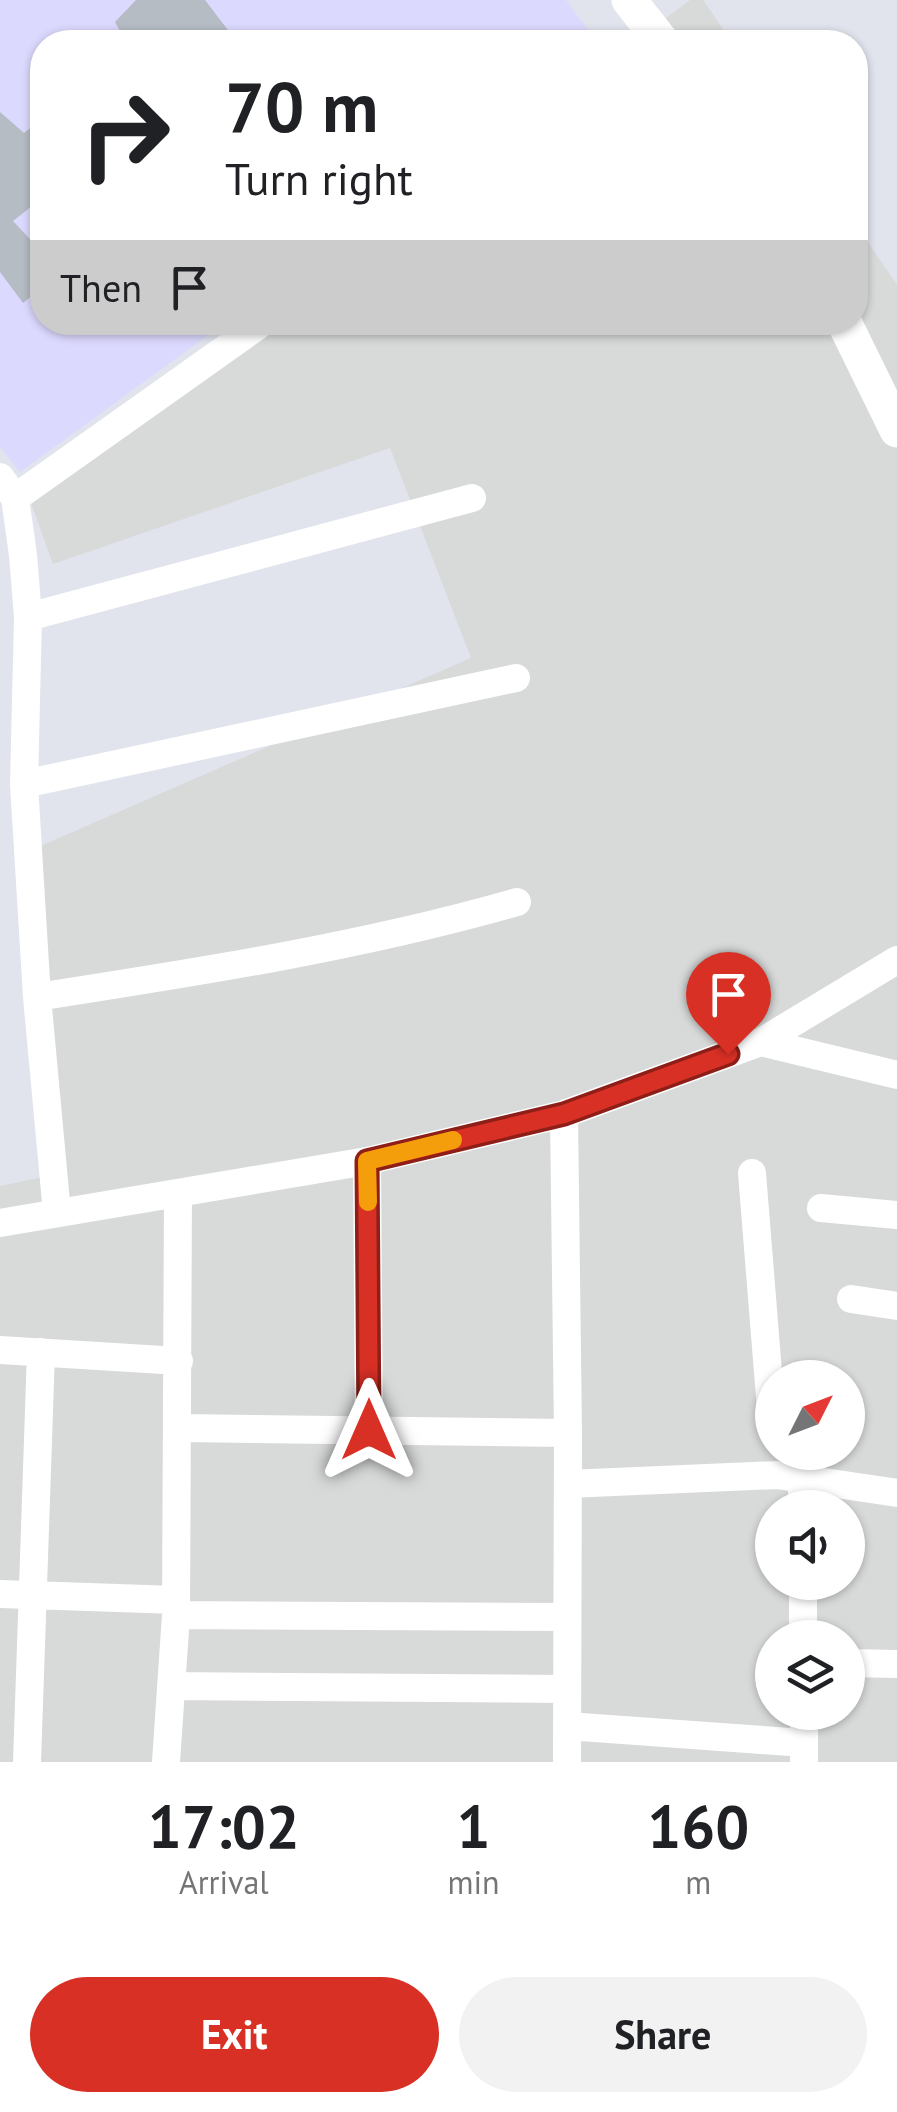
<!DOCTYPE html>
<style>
:root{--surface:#fff;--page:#f2f2f2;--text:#202124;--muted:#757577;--accent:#d93025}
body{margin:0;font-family:"PT Sans",sans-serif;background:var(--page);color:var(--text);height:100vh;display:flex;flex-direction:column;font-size:38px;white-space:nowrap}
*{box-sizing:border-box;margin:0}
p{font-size:32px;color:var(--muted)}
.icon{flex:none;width:55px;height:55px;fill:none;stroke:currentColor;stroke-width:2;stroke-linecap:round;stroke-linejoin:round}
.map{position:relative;height:1762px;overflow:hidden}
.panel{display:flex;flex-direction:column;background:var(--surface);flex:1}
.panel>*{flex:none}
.guide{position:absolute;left:30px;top:30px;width:838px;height:305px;border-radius:40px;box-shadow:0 2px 8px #0004;background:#fff;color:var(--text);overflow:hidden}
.needle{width:65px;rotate:48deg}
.controls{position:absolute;left:755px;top:1360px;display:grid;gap:20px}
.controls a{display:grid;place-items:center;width:110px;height:110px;border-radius:50%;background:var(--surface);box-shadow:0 2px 8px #0004;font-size:50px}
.pin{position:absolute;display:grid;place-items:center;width:85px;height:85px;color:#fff;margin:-102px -42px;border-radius:50% 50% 50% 0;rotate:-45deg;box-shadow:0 0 10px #0007}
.pin .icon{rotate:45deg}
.me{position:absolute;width:110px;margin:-55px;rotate:0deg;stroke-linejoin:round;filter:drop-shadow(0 0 8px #0008)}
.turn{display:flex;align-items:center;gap:35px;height:210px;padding:0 30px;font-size:45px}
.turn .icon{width:130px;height:130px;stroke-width:2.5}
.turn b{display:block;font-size:70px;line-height:85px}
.then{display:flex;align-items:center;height:95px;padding:0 30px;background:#0003;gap:20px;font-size:38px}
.eta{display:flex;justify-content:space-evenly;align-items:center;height:170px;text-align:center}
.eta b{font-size:60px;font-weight:600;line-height:70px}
.action{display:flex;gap:20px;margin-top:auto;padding:20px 30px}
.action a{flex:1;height:115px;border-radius:60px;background:var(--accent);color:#fff;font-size:40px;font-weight:600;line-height:115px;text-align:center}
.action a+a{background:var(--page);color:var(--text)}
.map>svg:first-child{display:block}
.residential{fill:#d8d9d9;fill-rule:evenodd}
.education{fill:#dcd9fe}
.building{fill:#b5bcc4}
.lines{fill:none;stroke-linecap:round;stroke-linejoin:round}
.minor{stroke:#fff;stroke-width:28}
.tertiary{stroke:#fff;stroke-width:35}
.route-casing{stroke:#8d1f18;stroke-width:25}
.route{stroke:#d93025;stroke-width:18}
.slow{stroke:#f59e0b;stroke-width:18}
</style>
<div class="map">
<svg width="897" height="1762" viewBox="0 0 897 1762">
<rect width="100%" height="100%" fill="#e1e4ed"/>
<!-- residential -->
<path class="residential" d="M690,0h13l29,42h-98z
M855,223l42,62v1477h-897v-576l48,-10 -28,-321 451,-197 -81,-210 -337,116 -22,-61 237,-180 587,-1zM772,1378h76v74h-76zM772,1508h76v74h-76zM772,1638h76v74h-76z"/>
<!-- education -->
<path class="education" d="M0,0h566l31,42h-555v280l183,1 -205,149 -20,-25z"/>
<!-- building -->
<path class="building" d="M136,0h69l32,42h-111l-11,-20z
M0,112l24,21 18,-14v79l-29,23 29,31v36l-19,15 -23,-31z"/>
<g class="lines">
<!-- minor -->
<path class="minor" d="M0,477l15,21 8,57 5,62 -4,167 13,213 20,216
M15,498l248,-176
M28,617l444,-119
M24,784l492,-106
M37,997c161,-25 323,-50 480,-95
M761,1042l136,33
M564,1114l4,319 -1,329
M367,1161l2,269
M752,1173l20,249
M821,1208l76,7
M0,1223l367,-62 197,-47 197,-72 136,-82
M851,1299l46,7
M0,1350l179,11
M179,1428l389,5
M802,1479v29
M568,1484l209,-9 120,18
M803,1582v56
M0,1594l176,6
M176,1615l391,2
M848,1663l49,1
M171,1686l396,3
M804,1712v50
M567,1726l237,17
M27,1762l14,-410
M166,1762l10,-147 2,-422"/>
<!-- tertiary -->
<path class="tertiary" d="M629,0l33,42
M844,322l53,108"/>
</g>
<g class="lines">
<defs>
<path id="route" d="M369,1430l-2,-269 197,-47 164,-60"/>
</defs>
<!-- route casing -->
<use href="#route" class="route-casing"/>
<!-- route -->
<use href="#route" class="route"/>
<!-- slow -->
<path class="slow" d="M368,1202l-1,-41 86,-21"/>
</g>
</svg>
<div class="controls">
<a><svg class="needle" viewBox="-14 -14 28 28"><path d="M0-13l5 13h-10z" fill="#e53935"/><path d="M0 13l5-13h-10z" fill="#757577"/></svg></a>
<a><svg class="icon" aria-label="sound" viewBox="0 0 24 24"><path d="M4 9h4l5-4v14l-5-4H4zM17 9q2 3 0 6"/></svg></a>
<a><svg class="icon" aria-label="layers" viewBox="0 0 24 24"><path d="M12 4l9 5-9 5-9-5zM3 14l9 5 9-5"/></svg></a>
</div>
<div class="pin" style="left:728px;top:1054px;background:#d93025"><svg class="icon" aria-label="arrive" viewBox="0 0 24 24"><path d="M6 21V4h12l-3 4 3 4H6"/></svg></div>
<svg class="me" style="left:369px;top:1430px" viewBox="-20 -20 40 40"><path d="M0-17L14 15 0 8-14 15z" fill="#d93025" stroke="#fff" stroke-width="4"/></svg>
<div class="guide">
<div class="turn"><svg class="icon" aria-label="right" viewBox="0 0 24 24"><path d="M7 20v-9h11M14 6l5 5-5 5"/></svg><div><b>70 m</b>Turn right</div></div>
<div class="then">Then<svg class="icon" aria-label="arrive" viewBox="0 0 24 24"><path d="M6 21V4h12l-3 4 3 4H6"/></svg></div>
</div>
</div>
<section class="panel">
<div class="eta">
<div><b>17:02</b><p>Arrival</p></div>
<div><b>1</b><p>min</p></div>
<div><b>160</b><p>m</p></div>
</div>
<div class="action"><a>Exit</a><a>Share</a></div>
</section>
